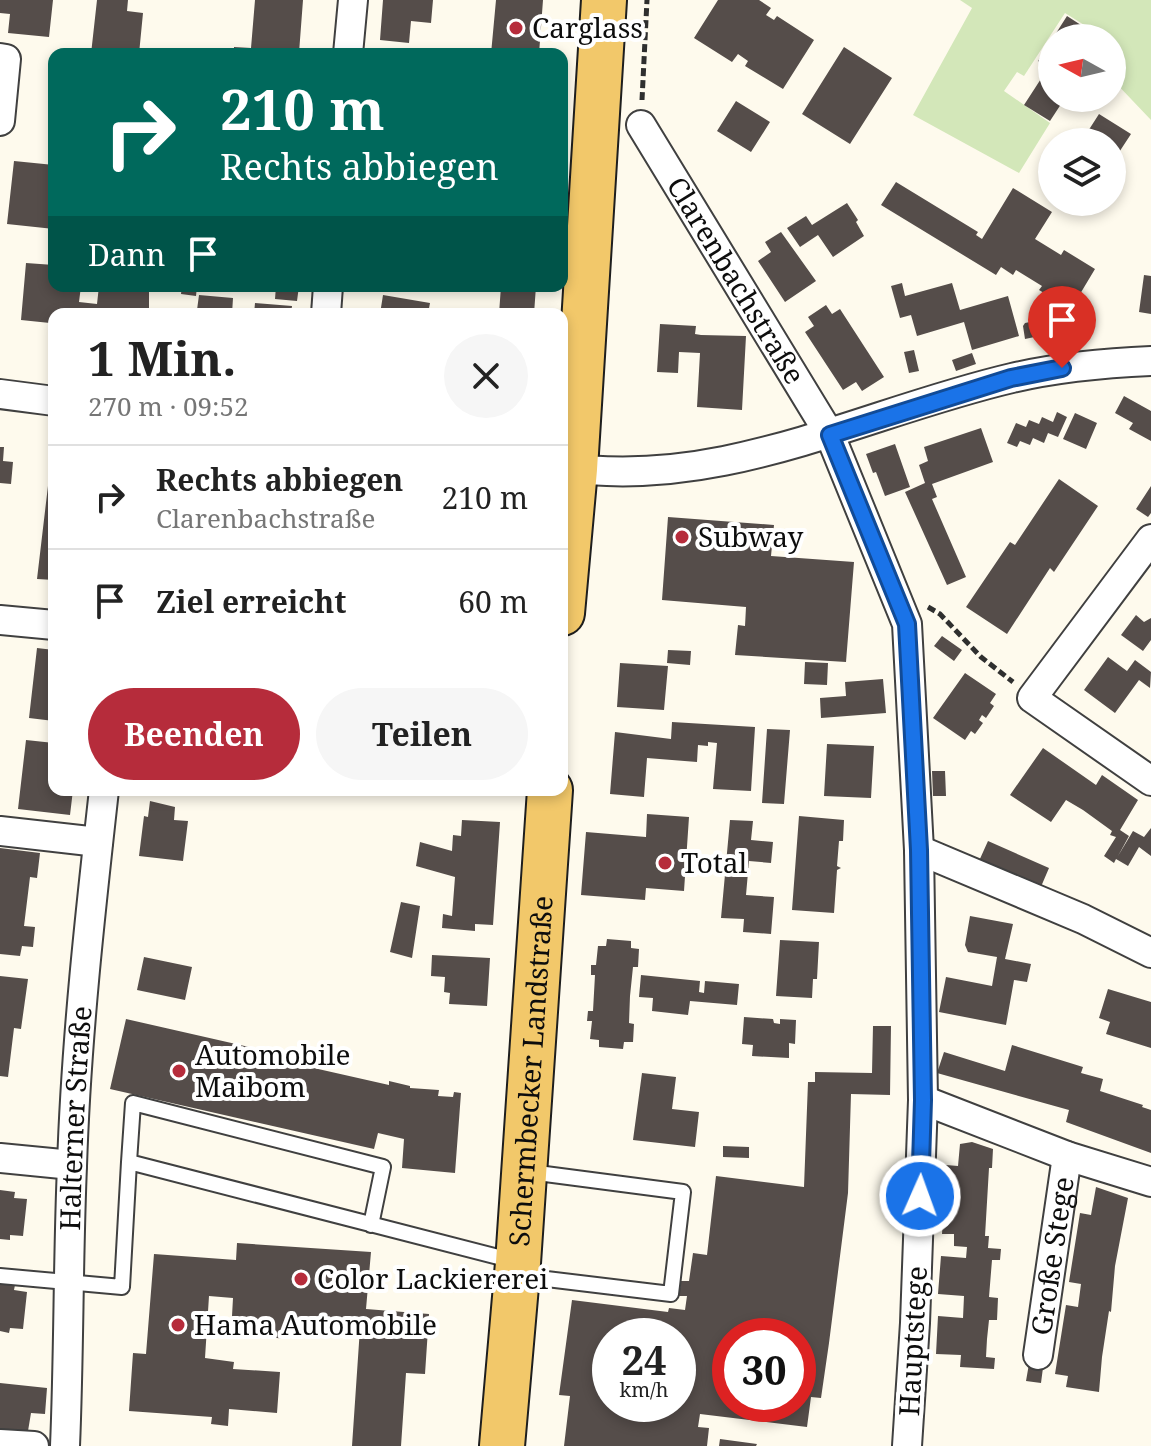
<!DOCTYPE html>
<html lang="de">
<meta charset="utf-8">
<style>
:root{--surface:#fff;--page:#f6f6f6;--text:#222;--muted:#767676;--line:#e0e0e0;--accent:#b62c3b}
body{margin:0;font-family:"Noto Serif",serif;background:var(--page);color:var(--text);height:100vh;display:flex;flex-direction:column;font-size:30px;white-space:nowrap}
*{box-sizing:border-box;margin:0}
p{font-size:26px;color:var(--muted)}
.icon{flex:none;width:44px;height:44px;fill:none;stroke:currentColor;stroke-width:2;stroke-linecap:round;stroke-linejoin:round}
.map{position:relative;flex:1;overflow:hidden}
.side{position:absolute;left:48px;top:308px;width:520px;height:488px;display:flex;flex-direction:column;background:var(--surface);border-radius:16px;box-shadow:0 4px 12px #0003}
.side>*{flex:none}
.hud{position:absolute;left:48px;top:48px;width:520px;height:244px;border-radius:16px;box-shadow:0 4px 12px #0003;background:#00695c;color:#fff;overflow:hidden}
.needle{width:52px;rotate:278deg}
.tools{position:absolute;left:1038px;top:24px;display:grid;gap:16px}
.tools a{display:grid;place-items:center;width:88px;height:88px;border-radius:50%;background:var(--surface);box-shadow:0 4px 12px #0003;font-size:40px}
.speed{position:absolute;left:592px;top:1318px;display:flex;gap:16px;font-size:40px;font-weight:700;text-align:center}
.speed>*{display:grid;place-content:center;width:104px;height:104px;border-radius:50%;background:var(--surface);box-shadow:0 4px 12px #0003;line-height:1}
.speed small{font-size:20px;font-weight:400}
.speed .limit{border:12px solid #d22;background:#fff;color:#111}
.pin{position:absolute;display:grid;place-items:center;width:68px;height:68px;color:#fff;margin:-82px -34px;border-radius:50% 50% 50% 0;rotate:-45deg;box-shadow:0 0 8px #0007}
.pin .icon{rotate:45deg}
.me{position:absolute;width:88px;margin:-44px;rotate:2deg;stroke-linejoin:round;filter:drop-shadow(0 0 6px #0008)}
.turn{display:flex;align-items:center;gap:28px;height:168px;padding:0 40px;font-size:36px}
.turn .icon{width:104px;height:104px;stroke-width:2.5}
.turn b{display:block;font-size:56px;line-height:68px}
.then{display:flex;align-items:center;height:76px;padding:0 40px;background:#0003;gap:16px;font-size:30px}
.round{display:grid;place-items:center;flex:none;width:84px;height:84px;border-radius:42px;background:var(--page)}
.overview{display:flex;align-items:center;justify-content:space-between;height:136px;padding:0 40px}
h1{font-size:48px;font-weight:700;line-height:60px}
.primary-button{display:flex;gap:16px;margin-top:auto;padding:16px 40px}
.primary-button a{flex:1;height:92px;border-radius:48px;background:var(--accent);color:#fff;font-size:32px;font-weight:700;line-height:92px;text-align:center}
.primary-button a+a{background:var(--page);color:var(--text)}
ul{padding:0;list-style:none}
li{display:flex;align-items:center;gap:24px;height:104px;padding:0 40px;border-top:2px solid var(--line)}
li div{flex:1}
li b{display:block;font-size:30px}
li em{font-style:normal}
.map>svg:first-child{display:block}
.green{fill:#d3e7b9}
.building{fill:#554d4a;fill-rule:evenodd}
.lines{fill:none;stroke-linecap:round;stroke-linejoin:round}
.service-casing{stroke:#404040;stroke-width:18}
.minor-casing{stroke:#404040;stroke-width:32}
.primary-casing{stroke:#1e1e1e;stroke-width:48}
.path{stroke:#2f2f2f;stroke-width:5;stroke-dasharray:8 4;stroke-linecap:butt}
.service{stroke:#fff;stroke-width:14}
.minor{stroke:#fff;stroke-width:28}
.primary{stroke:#f2c86a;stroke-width:44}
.route-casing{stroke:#114b97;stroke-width:20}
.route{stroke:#1a73e8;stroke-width:14}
.poi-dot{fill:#b62c3b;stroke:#fff;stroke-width:3}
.labels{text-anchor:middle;stroke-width:8;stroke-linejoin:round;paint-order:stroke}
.poi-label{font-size:28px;fill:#0d0d0d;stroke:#fff;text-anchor:start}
.street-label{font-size:28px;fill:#0d0d0d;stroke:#fff}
</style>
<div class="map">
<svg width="1151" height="1446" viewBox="0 0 1151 1446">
<rect width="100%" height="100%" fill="#fefaed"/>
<!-- green -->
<path class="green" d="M960,0h191v120l-39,-41v-41h-7l-40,-25 -41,63 -7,-4 -13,19 46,32 -31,50 -106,-58 59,-107z"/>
<!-- building -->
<path class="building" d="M0,0h53l-4,37 -41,-4 2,-19 -10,-1z
M97,0h31l-1,11 16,2 -4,41h-48z
M255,0h48l-4,53 -42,-4v5h-23v-7l17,1z
M383,0h50l-2,23 -20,-2 -2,22 -29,-3z
M496,0h47l-4,54h-48z
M718,0h41l12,8 -5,7 8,5 3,-4 37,24 -31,49 -38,-23 3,-5 -10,-7 -6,8 -38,-24z
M1067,16l34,22h-48z
M1052,39v59h13l-15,23 -26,-16 24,-37 -10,-7z
M844,47l48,31 -42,66 -48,-30z
M736,101l34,21 -19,30 -34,-21z
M1099,114l32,20 -19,29v-21h-31z
M14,161l40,4v64l-47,-5z
M896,182l82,50 -2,3 6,4 31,-51 39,24 -17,27 26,16 3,-5 31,19 -24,40 -32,-19 3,-4 -26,-16 -3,5 -12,-8 -5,8 -115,-70z
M847,203l11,17 -2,2 8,14 -31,21 -15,-22 -18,12 -13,-19 19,-12 6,9z
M781,232l35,49 -31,21 -27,-41 13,-9 -6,-10z
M26,263l28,2v21h27l-2,16 18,2 2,-18h58v5l-8,-1v24h-95v16h-5l1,-7 -29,-3z
M1144,275l7,1v38l-12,-2z
M902,283l3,13 47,-13 8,27 48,-14 11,40 -47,14 -8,-28 -47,14 -6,-21 -11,3 -9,-32z
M182,286h15l-1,10 -15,-2z
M276,286h23l-2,15 -22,-2z
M501,286h35l-2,28h-35z
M199,295l34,3 -1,16h-38v-4h3z
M383,295l47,8 -2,11h-48z
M255,303l37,3 -1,8h-37z
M826,305l6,9 8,-5 44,68 -22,14 -6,-9 -13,8 -38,-58 9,-6 -6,-9z
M1045,319l4,15 -24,5 -2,-13 2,-3z
M660,324l36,2 -1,8 6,1 45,1 -4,74 -45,-3 3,-54 -21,-1 -1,21 -21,-1z
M914,350l5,21 -10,2 -5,-21z
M972,353l4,11 -20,7 -4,-11z
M1124,396l27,15v30l-22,-12 4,-6 -18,-10z
M1057,412l10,5 -9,20 -10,-4 -4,10 -11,-5 -3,7 -10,-4 -3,6 -10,-4 9,-20 10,4 3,-7 10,4 3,-7 11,5z
M1075,413l22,10 -11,26 -23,-10z
M981,428l12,34 -61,22 5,13 -5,2 34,78 -19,8 -42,-93 20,-9 -6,-18 9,-4 -4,-14z
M895,444l15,43 -25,9 -9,-24 -3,1 -7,-19z
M0,447h4l-1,14 10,1 -2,22 -11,-1z
M50,469l4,1v110l-17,-1z
M1059,479l39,27 -44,66 -4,-4 -43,66 -41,-27 44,-65 5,3z
M1151,486v27l-3,4 -12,-8z
M668,517l106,8 -3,31 83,6 -8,100 -111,-7 3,-30 7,1 1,-19 -84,-7z
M1136,615l8,7 7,-4v22l-8,11 -22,-16z
M942,636l20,14 -8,11 -20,-15z
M37,648l17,2v71l-25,-3z
M668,650l23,1 -1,14 -23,-2z
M1108,657l19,14 8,-11 16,12 -1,16 -11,-8 -24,33 -31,-23z
M805,662l23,1 -1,22 -23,-1z
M620,663l48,3 -4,44 -47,-3z
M965,673l31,21 -6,9 4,3 -8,12 -4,-3 -3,5 4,3 -8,11 -4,-3 -6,9 -32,-22z
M883,679l3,34 -65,5 -1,-20 26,-2 -1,-14z
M672,722l83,5 -4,64 -38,-2 4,-46 -9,-1v4l-10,-1 -1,17 -50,-4 -3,39 -34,-3 5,-62 56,7z
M767,729l23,1 -6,74 -22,-1z
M26,740l28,3v47h19l-3,25 -52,-6z
M827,744l47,2 -3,52 -47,-2z
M1043,748l53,37 6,-10 36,25 -18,30 9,6 -11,20 15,-25 11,6 7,-9v28l-12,-9 -11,19 -12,-7 -2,4 -10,-7 12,-19 -6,-2 2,-4 -29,-21 -17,-10 -15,22 -41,-27z
M932,771h13l1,25h-13z
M150,801l25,6 -1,13 14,1 -5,40 -44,-5 5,-40 4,1z
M647,814l42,3 -5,74 -38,-3 -1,12 -64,-5 5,-63 60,5z
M799,816l45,4 -1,21h-4l-2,25 4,2 -4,2 -3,43 -42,-3z
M462,820l38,2 -7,103 -18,-1v7l-33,-3 1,-14 9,2 3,-39 -39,-11 4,-24 32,9 1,-16 8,1z
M730,820l23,1 -2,19 22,2 -2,21 -22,-2 -3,34 28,2 -3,37 -28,-2 1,-13 -23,-1z
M988,841l61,27 -9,21 -61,-28z
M0,848l40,5 -3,25 -7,-1 -6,49 11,1 -2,20 -11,-1 -2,10 -20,-2z
M401,902l19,4 -8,52 -22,-6z
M970,916l43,8 -8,35 26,5 -4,18 -13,-2 -8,45 -67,-13 7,-35 46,9 5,-29 -29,-5 -3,-7z
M607,939l24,2v7l8,1 -1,18h-5l-3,29 -1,27 5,1 -1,18h-9l-1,7 -24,-2v-7l-9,-1 2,-18h-5l1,-10h5l2,-36h-4v-10h5l2,-19h8z
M780,940l39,2 -2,37h-4l-1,19 -36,-2z
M432,955l58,3 -3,48 -38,-2 1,-11 -6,-1 1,-15 -14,-1z
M144,957l48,10 -7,33 -48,-10z
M641,975l59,6 -1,11 5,1 1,-12 34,3 -2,21 -47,-4 -2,14 -36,-4 1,-13 -14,-1z
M0,976l28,3 -7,50 -7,-1 -6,49 -8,-1z
M1108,989l43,13v46l-45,-14 4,-12 -11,-4z
M744,1017l29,2 1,4 6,1v-5l16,1 -1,24 -6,-1v15l-37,-2 1,-11 -11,-1z
M126,1019l123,28 -2,6 142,32v-4l21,5v2l29,2 -1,6 15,1 1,-5 7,1 -6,80 -53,-5 2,-29 -26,-6 -4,16 -264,-60z
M873,1026h18l-1,69 -39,-1 -3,99 -19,150 -8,55 -10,-1 -4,30 -107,-13 -2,13 11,1 -2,18h-143l6,-50 -11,-1 13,-95 96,12 1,-4 16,2 2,-14h-8l2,-15h8l4,-28 14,2 9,-79 88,11 4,-105h7v-10l57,1zM610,1336h68v68h-68zM730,1336h68v68h-68z
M1012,1045l71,22 -2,6 22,6 -3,12 43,14 -1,2 9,3v43l-85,-31 3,-12 -132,-37 7,-21 61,19z
M642,1073l34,4 -4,32 27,3 -4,35 -62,-7z
M972,1142l21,7 -1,19h-3l-4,68h4l-1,12 13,1 -1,11h-8l-3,37 9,1 -1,22h-8l-2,19 -1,18 9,1 -1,11 -34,-2 1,-12 -25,-1 2,-38 25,2 1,-22 -26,-2 3,-38 25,2 1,-11 -13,-1v-12h-12l4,-69 12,1 2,-22z
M723,1146l26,1v11l-26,-1z
M1096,1187l32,11 -13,68 -4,46 -2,-1 -7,46 -3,35 -33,-5 2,-11 -13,-2 11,-69 12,2 3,-23 -12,-2 11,-69 11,2z
M0,1190l15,2 -1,6 13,1 -4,37 -13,-1v5l-10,-1z
M237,1243l134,9 -5,57 63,5 -4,60 -19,-1 -5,73h-49l8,-118 -71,-5 -1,16 -57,-5 2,-36 -24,-2 -4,62 29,4 -1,7 47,3 -3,41 -48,-4 -1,17 -17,-2 1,-7 -83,-6 4,-58 13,1 8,-100 82,6z
M0,1283l15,2 -1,5 13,2 -4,37 -13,-1 -1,5 -9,-2z
M1030,1358l14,2 -3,23 -15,-2z
M0,1383l47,5 -2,26 -14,-1 -3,18 -28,-2z
M720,1439l37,5 -1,2h-37z"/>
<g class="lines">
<defs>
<path id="service" d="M129,1162l4,-59 250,64 -12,58
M0,1276l122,11 7,-125 385,99
M522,1276l149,18 12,-102 -153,-20"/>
<g id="minor">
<path d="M348,54l5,-54"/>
<path d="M0,58l6,1 -6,62"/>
<path id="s1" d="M641,125l189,310 77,189 12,226 4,250 -8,223 -8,123"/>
<path d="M326,314l2,-28"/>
<path d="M0,394l54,7"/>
<path d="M562,467c160,24 300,-54 450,-89 47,-11 92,-15 139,-17"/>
<path d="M1151,539l-119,159 119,83"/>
<path d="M0,620l54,5"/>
<path d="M0,831l98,11"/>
<path d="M919,850l164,69 68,34"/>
<path d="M923,1100l144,56 84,26"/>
<path d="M0,1158l72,7"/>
<path id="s2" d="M1038,1355l29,-199"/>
<path d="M0,1444l34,2"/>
<path id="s3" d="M65,1446c4,-93 3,-187 7,-280 4,-125 18,-251 32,-376"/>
</g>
<g id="primary">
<path d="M562,613l13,-144 29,-469"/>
<path id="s4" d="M502,1446l16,-183 32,-473"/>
</g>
</defs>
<!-- service casing -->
<use href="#service" class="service-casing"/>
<!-- minor casing -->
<use href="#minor" class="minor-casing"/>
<!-- primary casing -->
<use href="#primary" class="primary-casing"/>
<!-- path -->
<path class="path" d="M642,100l5,-100
M928,607l12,7 41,43 32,25"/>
<!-- service -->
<use href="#service" class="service"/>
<!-- minor -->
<use href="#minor" class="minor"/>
<!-- primary -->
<use href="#primary" class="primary"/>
</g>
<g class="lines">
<defs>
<path id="route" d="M920,1196l3,-96 -4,-250 -12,-226 -77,-189 181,-57 51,-10"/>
</defs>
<!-- route casing -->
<use href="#route" class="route-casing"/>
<!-- route -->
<use href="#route" class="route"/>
</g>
<!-- markers -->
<g class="poi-dot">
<circle cx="516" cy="28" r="8"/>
<circle cx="682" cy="537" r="8"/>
<circle cx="665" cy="863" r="8"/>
<circle cx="179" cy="1071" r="8"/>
<circle cx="301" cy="1279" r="8"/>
<circle cx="178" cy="1325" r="8"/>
</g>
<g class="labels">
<!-- poi labels -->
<g class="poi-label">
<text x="532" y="38">Carglass</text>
<text x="698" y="547">Subway</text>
<text x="681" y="873">Total</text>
<text x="195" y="1065">Automobile<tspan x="195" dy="32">Maibom</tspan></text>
<text x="317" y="1289">Color Lackiererei</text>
<text x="194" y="1335">Hama Automobile</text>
</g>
<!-- street labels -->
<g class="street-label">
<text dy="10" stroke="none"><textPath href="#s1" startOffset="182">Clarenbachstraße</textPath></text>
<text dy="10" stroke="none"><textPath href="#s4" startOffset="376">Schermbecker Landstraße</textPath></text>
<text dy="10" stroke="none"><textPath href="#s3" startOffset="328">Halterner Straße</textPath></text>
<text dy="10" stroke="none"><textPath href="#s2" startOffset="100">Große Stege</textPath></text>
<text transform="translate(913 1341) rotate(-87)" y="10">Hauptstege</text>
</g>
</g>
</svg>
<div class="tools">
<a><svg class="needle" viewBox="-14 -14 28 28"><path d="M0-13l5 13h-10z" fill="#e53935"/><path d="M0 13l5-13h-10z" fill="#767676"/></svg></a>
<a><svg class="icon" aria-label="layers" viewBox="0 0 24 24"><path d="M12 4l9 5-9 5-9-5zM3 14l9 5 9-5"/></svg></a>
</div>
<div class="speed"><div>24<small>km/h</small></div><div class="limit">30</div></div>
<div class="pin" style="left:1062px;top:368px;background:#d93025"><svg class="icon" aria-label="arrive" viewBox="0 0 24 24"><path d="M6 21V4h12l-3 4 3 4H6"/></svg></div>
<svg class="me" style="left:920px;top:1196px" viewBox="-20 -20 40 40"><circle r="17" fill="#1a73e8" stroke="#fff" stroke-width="3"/><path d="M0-11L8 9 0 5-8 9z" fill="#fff"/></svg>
<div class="hud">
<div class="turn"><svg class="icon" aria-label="right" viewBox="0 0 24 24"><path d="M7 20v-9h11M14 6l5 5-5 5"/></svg><div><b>210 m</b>Rechts abbiegen</div></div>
<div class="then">Dann<svg class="icon" aria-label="arrive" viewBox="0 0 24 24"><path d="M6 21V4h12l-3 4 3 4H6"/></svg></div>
</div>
<section class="side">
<div class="overview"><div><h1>1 Min.</h1><p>270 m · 09:52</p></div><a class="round"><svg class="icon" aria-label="close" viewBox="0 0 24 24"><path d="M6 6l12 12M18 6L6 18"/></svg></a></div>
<ul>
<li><svg class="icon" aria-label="right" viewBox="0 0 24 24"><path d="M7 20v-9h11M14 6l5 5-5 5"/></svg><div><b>Rechts abbiegen</b><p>Clarenbachstraße</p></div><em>210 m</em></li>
<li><svg class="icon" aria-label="arrive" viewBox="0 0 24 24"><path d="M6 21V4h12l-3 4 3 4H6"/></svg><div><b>Ziel erreicht</b></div><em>60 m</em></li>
</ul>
<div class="primary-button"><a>Beenden</a><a>Teilen</a></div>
</section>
</div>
